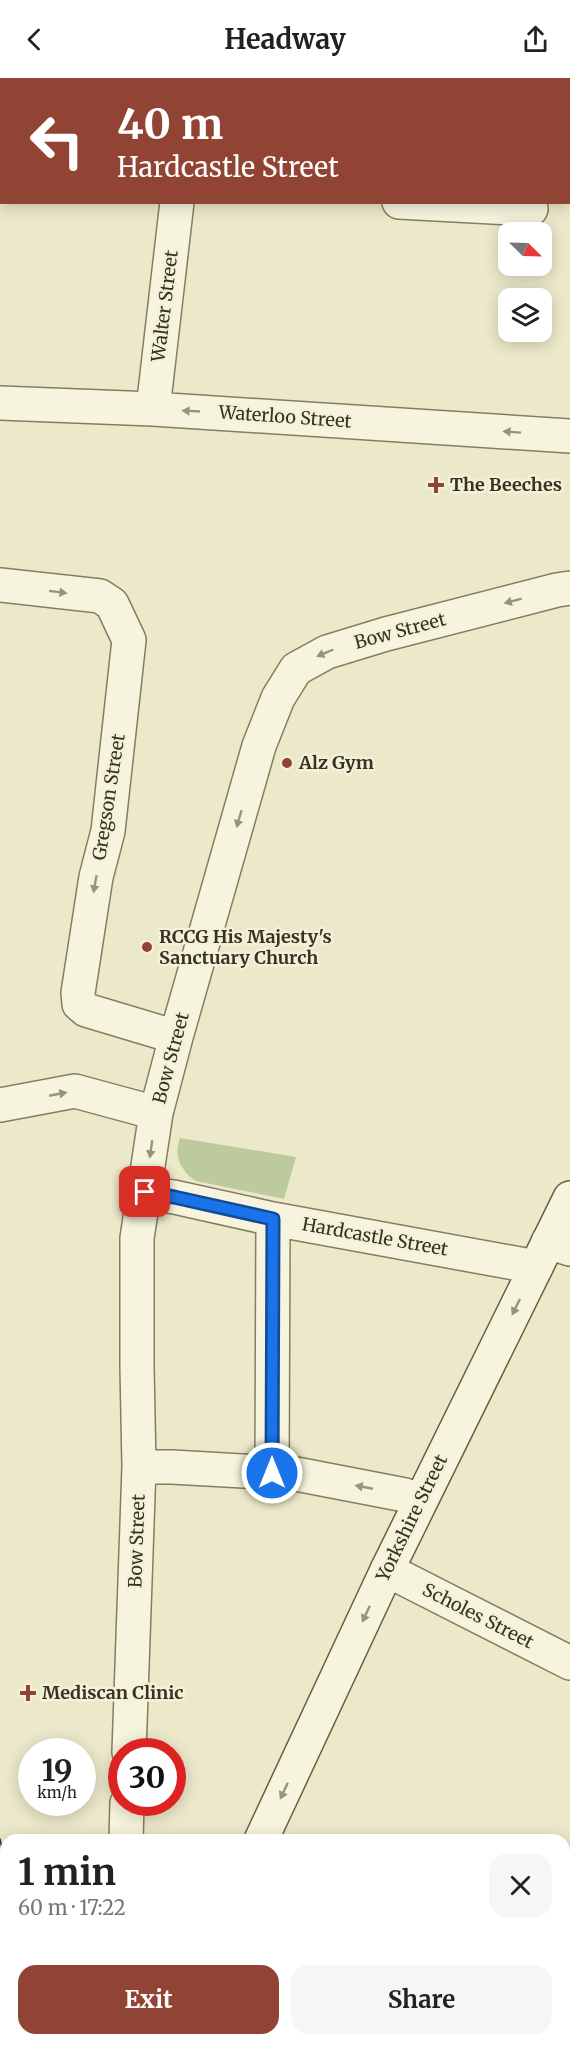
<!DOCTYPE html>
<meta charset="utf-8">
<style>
:root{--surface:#fff;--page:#f6f6f6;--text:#222;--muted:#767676;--accent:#924434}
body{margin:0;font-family:Merriweather,serif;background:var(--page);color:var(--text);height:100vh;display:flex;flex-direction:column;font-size:22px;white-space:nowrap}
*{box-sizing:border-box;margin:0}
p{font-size:20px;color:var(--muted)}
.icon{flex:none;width:33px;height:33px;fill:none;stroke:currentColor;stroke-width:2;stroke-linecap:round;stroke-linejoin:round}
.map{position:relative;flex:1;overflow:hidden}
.panel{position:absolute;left:0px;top:1756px;width:570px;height:212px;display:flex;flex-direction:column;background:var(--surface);border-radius:18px 18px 0 0;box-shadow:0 3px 15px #0003}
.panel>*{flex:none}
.guide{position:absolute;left:0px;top:0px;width:570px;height:126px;box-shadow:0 3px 15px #0003;background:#924434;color:#fff;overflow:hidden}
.needle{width:39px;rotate:113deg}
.fabs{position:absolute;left:498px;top:144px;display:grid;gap:12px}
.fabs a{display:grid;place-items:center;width:54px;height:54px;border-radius:12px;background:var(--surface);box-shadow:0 3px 15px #0003;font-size:30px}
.speed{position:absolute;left:18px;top:1660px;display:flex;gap:12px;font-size:30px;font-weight:700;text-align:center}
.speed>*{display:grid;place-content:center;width:78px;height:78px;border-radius:50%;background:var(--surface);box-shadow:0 3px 15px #0003;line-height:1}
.speed small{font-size:15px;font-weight:400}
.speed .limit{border:9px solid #d22;background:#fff;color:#111}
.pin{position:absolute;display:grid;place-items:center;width:51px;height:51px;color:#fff;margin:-26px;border-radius:12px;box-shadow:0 3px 9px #0006}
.me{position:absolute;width:66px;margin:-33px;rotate:0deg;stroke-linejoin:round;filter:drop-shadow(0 0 4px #0008)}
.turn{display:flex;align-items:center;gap:21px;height:126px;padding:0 18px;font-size:27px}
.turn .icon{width:78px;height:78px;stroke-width:2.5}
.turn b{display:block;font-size:42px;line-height:51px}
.round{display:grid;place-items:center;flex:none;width:63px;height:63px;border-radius:18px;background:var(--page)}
.overview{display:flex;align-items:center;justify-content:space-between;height:102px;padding:0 18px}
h1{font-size:36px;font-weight:700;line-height:45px}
.action{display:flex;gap:12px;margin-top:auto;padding:12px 18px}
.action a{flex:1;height:69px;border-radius:18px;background:var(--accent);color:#fff;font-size:24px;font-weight:700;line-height:69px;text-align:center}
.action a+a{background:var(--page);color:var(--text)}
header{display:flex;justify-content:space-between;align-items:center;height:78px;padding:0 18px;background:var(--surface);font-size:27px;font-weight:700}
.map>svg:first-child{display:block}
.green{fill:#bdca9e}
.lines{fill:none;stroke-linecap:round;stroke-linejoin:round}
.street-casing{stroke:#887c60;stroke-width:36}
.secondary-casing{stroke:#6a5d42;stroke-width:36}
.street{stroke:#f7f4dd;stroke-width:33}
.secondary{stroke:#f7f4dd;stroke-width:33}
.tram{stroke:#393122;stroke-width:1.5}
.oneway{fill:#989280}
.route-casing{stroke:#114b97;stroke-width:15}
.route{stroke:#1a73e8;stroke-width:10}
.poi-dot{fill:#924434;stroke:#f4f1d9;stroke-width:2}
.labels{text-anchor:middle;stroke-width:5;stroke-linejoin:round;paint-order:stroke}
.street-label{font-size:18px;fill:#393122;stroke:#f4f1d9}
.poi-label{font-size:18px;font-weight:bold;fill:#393122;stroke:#f4f1d9;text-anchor:start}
</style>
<header><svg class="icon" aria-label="back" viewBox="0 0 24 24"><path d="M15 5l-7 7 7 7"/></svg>Headway<svg class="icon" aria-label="share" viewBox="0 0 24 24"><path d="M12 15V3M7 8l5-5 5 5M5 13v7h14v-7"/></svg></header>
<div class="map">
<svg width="570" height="1967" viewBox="0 0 570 1967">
<rect width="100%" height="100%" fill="#ece8ca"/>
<!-- green -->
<path class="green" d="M180,1060l116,19 -12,42 -88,-18c-15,-10 -23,-25 -16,-43z
M447,1962h74l-2,5h-60z"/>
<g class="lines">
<defs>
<path id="street" d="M418,0l14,2
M189,2v-2
M568,18h2
M399,124l132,7
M0,325l153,6 417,27
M153,331l24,-207
M0,507l100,11 12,8 17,36 -21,191 -12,46 -18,116 1,11 7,6 90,27
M0,1027l75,-14 81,22
M145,1115l29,4 99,22 263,48
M548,1164l22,7
M139,1389h33l124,7 109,21 15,6
M272,1394l1,-253
M387,1492l183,93
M129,1674l10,-285 -2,-100v-129l19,-125 20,-76 83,-291 19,-48 18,-29 31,-17 59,-18 171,-44 13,-2
M126,1762l1,-37
M0,1815l2,66 4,22
M564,1900l6,3
M564,1940l6,-14
M15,1962l1,5
M59,1962l1,5
M132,1967l1,-5
M552,1967l2,-5"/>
<path id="secondary" d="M261,1762l126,-270 183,-372
M170,1967l2,-5"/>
</defs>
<!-- street casing -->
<use href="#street" class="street-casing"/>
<!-- secondary casing -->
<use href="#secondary" class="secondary-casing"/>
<!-- street -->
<use href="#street" class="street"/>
<!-- secondary -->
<use href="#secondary" class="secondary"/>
<!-- tram -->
<path class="tram" d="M0,1761l6,30
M0,1944l3,23
M29,1962l1,5"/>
</g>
<!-- one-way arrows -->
<defs><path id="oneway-solid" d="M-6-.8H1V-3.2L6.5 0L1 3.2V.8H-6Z" transform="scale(1.5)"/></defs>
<g class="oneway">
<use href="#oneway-solid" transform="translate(191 333) rotate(-177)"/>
<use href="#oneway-solid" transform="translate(512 354) rotate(-176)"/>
<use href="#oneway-solid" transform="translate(58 514) rotate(7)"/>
<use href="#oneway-solid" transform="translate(513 523) rotate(165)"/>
<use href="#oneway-solid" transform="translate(325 575) rotate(157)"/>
<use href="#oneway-solid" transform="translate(239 741) rotate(106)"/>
<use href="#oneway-solid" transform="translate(95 806) rotate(100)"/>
<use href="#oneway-solid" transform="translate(58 1016) rotate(-11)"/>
<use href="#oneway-solid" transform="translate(151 1071) rotate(98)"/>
<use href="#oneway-solid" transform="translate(516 1229) rotate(116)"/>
<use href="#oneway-solid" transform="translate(364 1409) rotate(-169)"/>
<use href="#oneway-solid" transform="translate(366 1536) rotate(115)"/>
<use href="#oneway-solid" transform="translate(284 1713) rotate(115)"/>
</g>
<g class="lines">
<defs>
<path id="route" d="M145,1114l29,5 99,22 -1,254"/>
</defs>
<!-- route casing -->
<use href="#route" class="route-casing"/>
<!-- route -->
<use href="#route" class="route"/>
</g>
<!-- markers -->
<g class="poi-dot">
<path d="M433 398h6v6h6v6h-6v6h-6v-6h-6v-6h6z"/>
<circle cx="287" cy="685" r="6"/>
<circle cx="147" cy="869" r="6"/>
<path d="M25 1606h6v6h6v6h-6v6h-6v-6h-6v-6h6z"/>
</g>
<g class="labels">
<!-- street labels -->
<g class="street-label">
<text transform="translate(165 228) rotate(-83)" y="6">Walter Street</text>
<text transform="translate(285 339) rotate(4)" y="6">Waterloo Street</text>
<text transform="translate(400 553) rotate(-15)" y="6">Bow Street</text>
<text transform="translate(109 719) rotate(-81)" y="6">Gregson Street</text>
<text transform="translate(171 980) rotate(-75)" y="6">Bow Street</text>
<text transform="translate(375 1159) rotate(10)" y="6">Hardcastle Street</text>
<text transform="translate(412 1440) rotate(-64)" y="6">Yorkshire Street</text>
<text transform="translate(137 1463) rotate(-88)" y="6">Bow Street</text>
<text transform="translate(478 1538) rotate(27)" y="6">Scholes Street</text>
</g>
<!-- poi labels -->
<g class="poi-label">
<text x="450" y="413">The Beeches</text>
<text x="299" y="691">Alz Gym</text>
<text x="159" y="865">RCCG His Majesty's<tspan x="159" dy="21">Sanctuary Church</tspan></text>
<text x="42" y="1621">Mediscan Clinic</text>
</g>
</g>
</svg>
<div class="fabs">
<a><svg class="needle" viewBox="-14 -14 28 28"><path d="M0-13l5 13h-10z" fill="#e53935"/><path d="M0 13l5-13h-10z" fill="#767676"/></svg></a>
<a><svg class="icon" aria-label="layers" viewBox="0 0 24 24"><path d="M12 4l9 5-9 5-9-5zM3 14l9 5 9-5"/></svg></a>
</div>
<div class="speed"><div>19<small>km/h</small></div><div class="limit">30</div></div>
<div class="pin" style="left:145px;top:1114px;background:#d93025"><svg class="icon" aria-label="arrive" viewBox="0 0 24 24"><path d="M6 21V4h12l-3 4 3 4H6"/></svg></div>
<svg class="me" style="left:272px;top:1395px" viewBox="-20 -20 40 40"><circle r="17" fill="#1a73e8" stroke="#fff" stroke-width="3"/><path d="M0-11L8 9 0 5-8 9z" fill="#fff"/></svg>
<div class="guide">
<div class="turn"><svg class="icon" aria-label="left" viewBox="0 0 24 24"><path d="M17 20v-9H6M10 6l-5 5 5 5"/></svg><div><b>40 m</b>Hardcastle Street</div></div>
</div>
<section class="panel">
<div class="overview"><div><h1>1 min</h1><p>60 m · 17:22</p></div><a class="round"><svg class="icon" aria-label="close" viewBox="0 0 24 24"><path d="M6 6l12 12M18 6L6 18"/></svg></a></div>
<div class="action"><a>Exit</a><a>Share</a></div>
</section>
</div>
